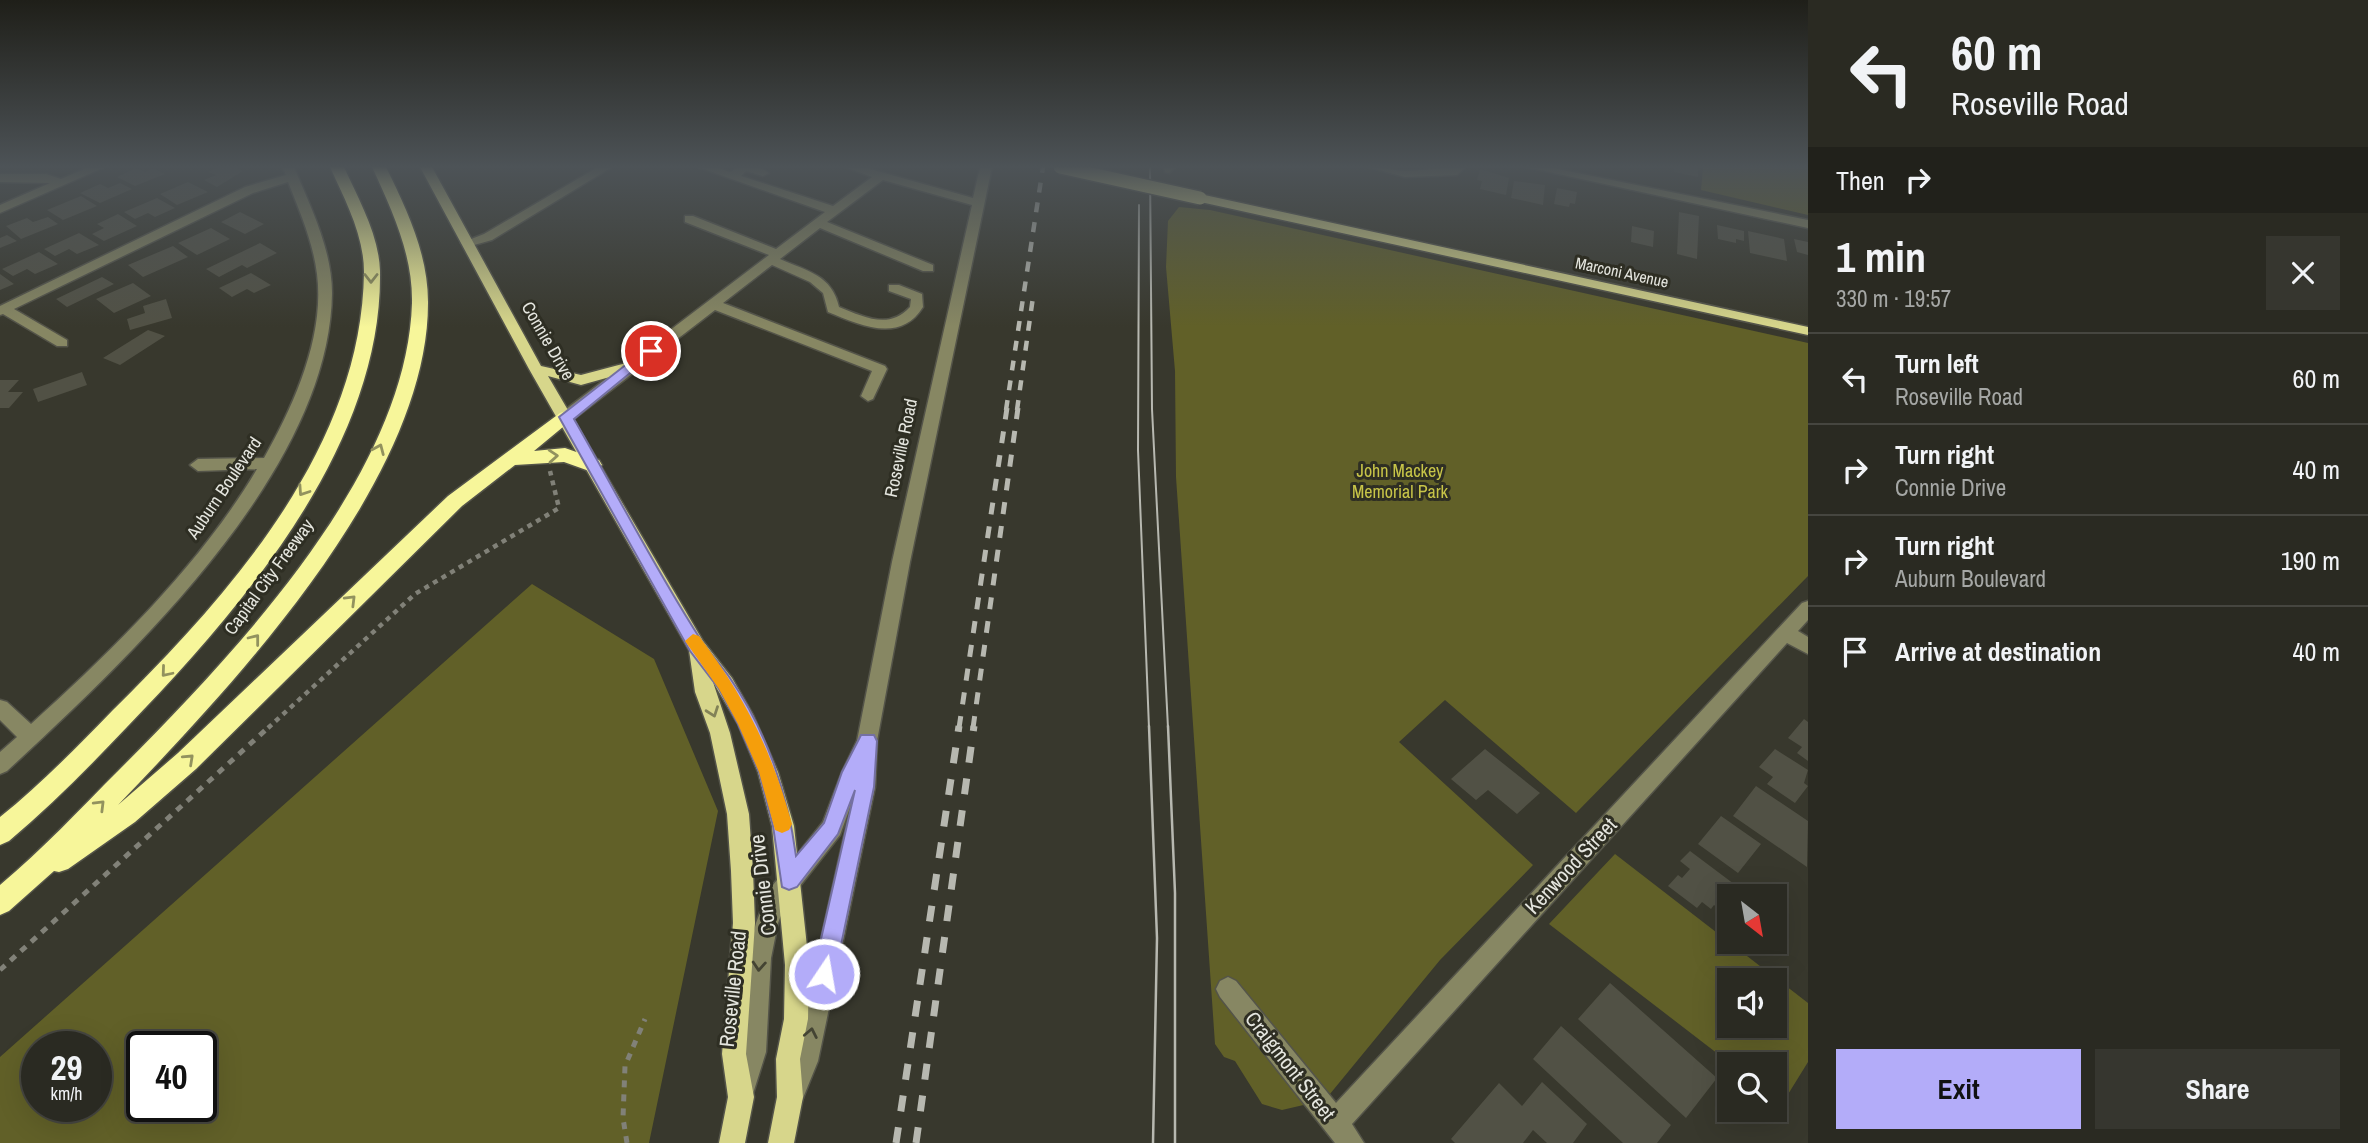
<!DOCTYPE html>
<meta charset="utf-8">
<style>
:root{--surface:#2a2a22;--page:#36362f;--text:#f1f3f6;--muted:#a5a7a5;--line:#464640;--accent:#b3acf9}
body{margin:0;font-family:"Archivo Narrow",sans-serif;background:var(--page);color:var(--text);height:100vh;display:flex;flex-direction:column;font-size:26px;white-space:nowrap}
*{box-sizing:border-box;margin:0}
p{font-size:23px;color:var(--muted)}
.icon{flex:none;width:38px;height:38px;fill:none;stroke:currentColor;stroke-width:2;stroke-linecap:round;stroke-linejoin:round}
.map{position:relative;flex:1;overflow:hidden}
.details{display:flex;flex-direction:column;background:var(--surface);width:560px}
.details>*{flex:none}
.hud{background:#2a2a22;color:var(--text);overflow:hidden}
.needle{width:46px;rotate:149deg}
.buttons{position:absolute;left:1717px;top:884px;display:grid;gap:14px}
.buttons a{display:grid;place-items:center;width:70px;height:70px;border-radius:0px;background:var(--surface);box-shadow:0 7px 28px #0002,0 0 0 2px var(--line);font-size:35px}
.speed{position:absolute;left:21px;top:1031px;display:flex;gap:14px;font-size:35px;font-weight:700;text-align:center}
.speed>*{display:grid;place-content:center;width:91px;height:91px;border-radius:50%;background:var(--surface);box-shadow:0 7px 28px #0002,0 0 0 2px var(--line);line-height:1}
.speed small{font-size:18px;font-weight:400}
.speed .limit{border:4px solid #111;border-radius:10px;background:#fff;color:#111}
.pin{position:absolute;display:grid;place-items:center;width:60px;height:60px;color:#fff;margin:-30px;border:4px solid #fff;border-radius:50%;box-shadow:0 2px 7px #0007}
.me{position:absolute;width:77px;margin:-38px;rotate:12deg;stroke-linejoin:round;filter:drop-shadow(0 0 5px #0008)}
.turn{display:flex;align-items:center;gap:24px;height:147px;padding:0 28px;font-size:32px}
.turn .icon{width:91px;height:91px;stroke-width:2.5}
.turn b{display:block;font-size:49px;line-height:60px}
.then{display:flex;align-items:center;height:66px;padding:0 28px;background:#0003;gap:14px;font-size:26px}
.round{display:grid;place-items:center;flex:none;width:74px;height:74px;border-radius:0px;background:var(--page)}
.summary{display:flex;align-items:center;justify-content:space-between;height:119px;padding:0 28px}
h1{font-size:42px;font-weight:700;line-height:52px}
.button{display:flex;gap:14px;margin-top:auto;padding:14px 28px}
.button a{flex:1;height:80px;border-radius:0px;background:var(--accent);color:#111;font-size:28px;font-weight:700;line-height:80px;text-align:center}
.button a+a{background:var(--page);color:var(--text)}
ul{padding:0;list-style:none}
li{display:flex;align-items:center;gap:21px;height:91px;padding:0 28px;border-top:2px solid var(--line)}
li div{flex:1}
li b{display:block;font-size:26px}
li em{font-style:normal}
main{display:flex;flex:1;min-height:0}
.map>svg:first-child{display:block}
.green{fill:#616028;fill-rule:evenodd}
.building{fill:#515145}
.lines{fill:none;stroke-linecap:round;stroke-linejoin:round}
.minor-casing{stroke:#545449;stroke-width:3}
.major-casing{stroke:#545449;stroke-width:3}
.highway-casing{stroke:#545449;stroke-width:3}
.path-far1{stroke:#818178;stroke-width:4.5;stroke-dasharray:5 5;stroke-linecap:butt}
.path{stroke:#818178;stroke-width:5;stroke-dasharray:7 7;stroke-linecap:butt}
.minor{fill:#878763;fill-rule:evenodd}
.major{fill:#d7d68b;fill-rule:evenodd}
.highway{fill:#f7f69a;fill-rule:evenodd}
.tram-far1{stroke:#b7b8b0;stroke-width:2}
.tram{stroke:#b7b8b0;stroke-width:2.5}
.rail-far2{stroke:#b7b8b0;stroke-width:4.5;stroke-dasharray:10 10;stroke-linecap:butt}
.rail-far1{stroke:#b7b8b0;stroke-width:5;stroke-dasharray:12 12;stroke-linecap:butt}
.rail{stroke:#b7b8b0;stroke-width:7;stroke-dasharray:16 16;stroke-linecap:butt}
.major-bridge-casing{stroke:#545449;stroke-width:16;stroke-linecap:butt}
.major-bridge{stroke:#d7d68b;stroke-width:13}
.oneway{stroke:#92925e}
.oneway2{stroke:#828257}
.oneway3{stroke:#443}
.route{fill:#b3acf9;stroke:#7470a2;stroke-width:2}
.slow{fill:#f59e0b}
.labels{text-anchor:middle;stroke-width:6;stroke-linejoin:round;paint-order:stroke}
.far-street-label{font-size:16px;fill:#e5e6df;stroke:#2e2e23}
.street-label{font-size:18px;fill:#e5e6df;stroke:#2e2e23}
.park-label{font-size:18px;fill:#c8c548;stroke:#2e2e23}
.near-street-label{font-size:21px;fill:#e5e6df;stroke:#2e2e23}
</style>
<main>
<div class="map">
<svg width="1808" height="1143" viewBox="0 0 1808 1143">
<rect width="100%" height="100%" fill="#38382d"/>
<!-- green -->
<path class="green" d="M1703,167h105v48l-107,-25z
M1179,207l31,3 598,133v233l-232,237 -131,-113 -46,42 134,123 -93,95 -115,140 -43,10 -20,-6 -27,-43 -11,-4 -9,-13 -39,-567 -1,-106 -9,-104 2,-46z
M532,584l122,75 64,152 -69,332h-649v-86zM37,1046h59v60h-59zM201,1046v60h-59v-60z
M1615,854l193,149v59l-26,42 -7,-6 -1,-34h-43l-182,-140zM1774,980v46h-45v-46z"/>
<!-- building -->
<path class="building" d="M219,167h15l9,4 -26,16 -13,-7 12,-5 -8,-3z
M1674,167l24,1v9l-24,-5z
M136,168l9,4 8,-4 12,6 -30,12 -18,-9z
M1480,169l29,9 -3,17 -26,-6 2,-8 -5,-1z
M1514,181l31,4 -2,20 -32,-7z
M188,182l20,10 -31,13 -17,-11z
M120,183l12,6 -32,14 -20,-10 20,-9 8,4z
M1557,188l20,4 -2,12 -5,-1 -1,4 -15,-3z
M81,196l16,10 -34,14 -16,-10z
M157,198l18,10 -20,9 -7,-4 -13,6 -11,-7z
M240,212l24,12 -19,10 -24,-12z
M1679,212l20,4 -2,43 -20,-5z
M118,214l19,12 -33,15 -12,-7 12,-6 -7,-4z
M48,217l10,7 -37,15 -15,-13 21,-8 6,4z
M1717,225l27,6v10l-8,-2v4l-18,-4z
M1632,226l22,5 -1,16 -22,-5z
M211,228l19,11 -33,16 -19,-12z
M1748,231l36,8 3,22 -37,-8z
M79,233l20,12 -22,9 -8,-5 -14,7 -11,-7z
M7,235l10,6 -17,7v-10z
M1794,239l14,3v13l-11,-3z
M260,243l17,10 -30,15 -5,-3 -23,12 -13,-8z
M173,246l15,11 -45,20 -15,-12z
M39,252l19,12 -23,10 -8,-5 -14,7 -11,-7z
M251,273l20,12 -17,8 -7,-4 -15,8 -13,-9z
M0,274l14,10 -14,6z
M102,277l12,7 -47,23 -11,-8z
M133,283l18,13 -37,17 -18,-14z
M166,299l6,19 -42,12 -3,-11 18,-6 -2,-7z
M148,330l17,6 -45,29 -17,-7z
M82,372l5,13 -49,17 -5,-13z
M0,380h19l-11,12h15l-14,16h-9z
M1804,719l4,3v39l-11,-8 5,-6 -14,-9z
M1485,749l55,44 -23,21 -29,-24 -12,10 -25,-21z
M1775,749l33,21 -4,13 4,3 -13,17 -28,-19 6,-7 -14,-10z
M1756,786l52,35 -1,46 -74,-51z
M1721,816l40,28 -23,29 -40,-29z
M1690,851l44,33 -4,4 11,8h-12v21l-15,-12 -3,4 -9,-7 -5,6 -29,-22 10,-11 4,3 8,-9 -10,-8z
M1610,983l107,95 -31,40 -108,-99z
M1561,1026l110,99 -14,18h-34l-90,-84z
M1542,1082l45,42 -14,19h-26l-14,-13 -10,13h-68l-4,-4 48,-56 23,23z"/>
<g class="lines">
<defs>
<path id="minor" d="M89,167h16l-105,46v-8l50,-22 -50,-1v-8h46l15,5z
M282,167h12c16,39 38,82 38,126 -2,178 -203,365 -325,478l-7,3v-22l17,-15 -17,-17v-20l7,2 24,22c81,-73 170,-160 226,-255l-59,2 -8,-6 8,-6 66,-1c30,-53 61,-122 53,-184 -4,-32 -17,-62 -29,-92l-35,11 -239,116 53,31v6h-10l-54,-32 -3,1v-9l245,-119 41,-12z
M598,167h14l-120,73 -25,7 -6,-4 23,-9z
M698,167h17l15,5c12,-8 28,-7 39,1l-6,3 -17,-5 -5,5 92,30 39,-29 -27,-10h18l110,31 7,-31h12l-82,395 -33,179 -2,46 -57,274 -17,42 -9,4 -9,-4 -4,-9 15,-34 57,-255 -11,30 -55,70 -7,18 -7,35 -5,94 -15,48 -9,4 -9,-4 -4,-9 13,-39 5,-94 9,-35 13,-33 54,-68 19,-50 15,-31 35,-179 80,-357 -89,-25 -56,42 106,43v6h-10l-103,-43 -40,31c27,12 52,16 59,48 25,10 50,23 71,0l1,-8 -22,-8v-6h10l23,9 1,13c-23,37 -63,18 -95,5l-5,-19 -13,-11 -38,-17 -49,38 162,63 2,3 -14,30 -5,2 -7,-5 11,-25 -157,-61 -144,111h-10l-3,-4 3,-4 208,-158 -84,-33v-6h8l83,33 49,-37z
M1164,167h12l-7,6 -4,-1z
M1368,167l37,4 61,-4 -9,8 -52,2z
M1526,167h22l260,53v8z
M1808,601v19l-10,11 10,6v17l-21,-11 -435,481 12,19h-29l-115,-146 -4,-8 4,-8 8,-4 8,4 100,122 466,-500z"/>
<path id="major" d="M420,167h12l109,199 40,9 49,-13 7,5 -2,3 -54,15 -33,-9 155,265 29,37 21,37 25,57 16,54 15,139 -1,54 -8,40 3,38 -9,46h-26l9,-46 -1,-38 8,-40 1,-54 -13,-139 -14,-54 -20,-48 -25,-42 17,51 19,81 4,57 2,52 -9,131 8,43 -9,46h-26l9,-46 -6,-43 11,-131 -2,-52 -4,-57 -17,-81 -15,-41 -6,-42 -160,-281z
M1200,194l608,133v8l-612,-134 -2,-3z"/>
<path id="highway" d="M330,167h14c15,33 35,68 36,104 3,175 -139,338 -253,456 -38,40 -76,79 -118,114l-9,4v-28c40,-32 76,-69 112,-106 117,-116 250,-263 252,-439 0,-37 -19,-72 -34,-105z
M372,167h14c21,43 42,87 42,135 1,177 -195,383 -310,503l60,-52 270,-257 112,-83 6,-2 9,6 -41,34 31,-3 34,12 3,5 -10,7 -28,-10 -49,3 -53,41 -266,263 -61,53 -67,47 -9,3 -5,-1 -45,40 -9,4v-30c42,-35 80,-76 118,-114 115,-116 289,-296 294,-468 1,-48 -20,-93 -40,-136z"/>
</defs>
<!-- minor casing -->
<use href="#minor" class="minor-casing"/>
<!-- major casing -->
<use href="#major" class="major-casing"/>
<!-- highway casing -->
<use href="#highway" class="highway-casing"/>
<!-- path-far1 -->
<path class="path-far1" d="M268,728l147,-134 144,-86 -9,-37"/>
<!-- path -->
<path class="path" d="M0,970l270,-244
M627,1143l-4,-25 2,-52 20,-47"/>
<!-- minor -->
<use href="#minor" class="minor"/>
<!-- major -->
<use href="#major" class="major"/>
<!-- highway -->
<use href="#highway" class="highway"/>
<!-- tram-far1 -->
<path class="tram-far1" d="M1150,167l2,242 16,319
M1139,205l-1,245 11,278"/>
<!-- tram -->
<path class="tram" d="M1149,726l8,212 -4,205
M1168,726l7,167v250"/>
<!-- rail-far2 -->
<path class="rail-far2" d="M1006,410l37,-243
M1017,410l16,-113"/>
<!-- rail-far1 -->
<path class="rail-far1" d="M959,728l48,-320
M973,728l45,-320"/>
<!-- rail -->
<path class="rail" d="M896,1143l63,-417
M916,1143l58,-417"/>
<defs>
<path id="major-bridge" d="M1060,167l140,31"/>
</defs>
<!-- major-bridge casing -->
<use href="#major-bridge" class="major-bridge-casing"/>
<!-- major-bridge -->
<use href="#major-bridge" class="major-bridge"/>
</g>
<!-- one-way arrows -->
<defs><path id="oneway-chevron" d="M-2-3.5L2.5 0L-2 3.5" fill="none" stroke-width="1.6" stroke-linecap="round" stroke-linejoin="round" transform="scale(1.75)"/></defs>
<g class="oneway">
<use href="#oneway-chevron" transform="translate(371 278) rotate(90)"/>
<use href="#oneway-chevron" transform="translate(379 449) rotate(-67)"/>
<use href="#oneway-chevron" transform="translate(553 456) rotate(-4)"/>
<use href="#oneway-chevron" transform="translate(303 491) rotate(124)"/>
<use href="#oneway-chevron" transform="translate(351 600) rotate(-45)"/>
<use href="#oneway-chevron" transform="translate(255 639) rotate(-52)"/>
<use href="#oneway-chevron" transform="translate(166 672) rotate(130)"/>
<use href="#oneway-chevron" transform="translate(189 759) rotate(-43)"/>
<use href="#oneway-chevron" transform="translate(100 805) rotate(-45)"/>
</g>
<use class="oneway2" href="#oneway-chevron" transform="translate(713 712) rotate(70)"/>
<g class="oneway3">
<use href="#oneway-chevron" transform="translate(759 966) rotate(94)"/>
<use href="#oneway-chevron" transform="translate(811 1033) rotate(-79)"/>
</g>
<!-- sky -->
<linearGradient id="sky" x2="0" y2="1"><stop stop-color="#1f1f19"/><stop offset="0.51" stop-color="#4d5357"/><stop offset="1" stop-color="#4d5357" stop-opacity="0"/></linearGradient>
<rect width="1808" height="327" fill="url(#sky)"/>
<!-- route -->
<path class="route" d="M646,349l11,2 -83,68c42,73 81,150 127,221 9,13 20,25 29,38 36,52 58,116 66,178l28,-33 18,-51 19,-37h13l3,6 -3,46 -39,187 -4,8 -7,3 -8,-3 -3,-8 42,-184 -17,44 -41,53 -8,3 -7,-3 -9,-61 -14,-54 -21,-48 -19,-35 -29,-38 -131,-234z"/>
<!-- slow -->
<path class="slow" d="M693,634l6,2c46,61 73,115 93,188l-3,6 -7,3 -7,-3 -16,-58 -21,-48 -19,-35 -34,-48z"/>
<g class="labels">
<!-- far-street labels -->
<g class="far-street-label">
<text transform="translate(1622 272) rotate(12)" y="6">Marconi Avenue</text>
</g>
<!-- street labels -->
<g class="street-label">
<text transform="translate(548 341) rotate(60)" y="6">Connie Drive</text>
<text transform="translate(901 448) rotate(-78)" y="6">Roseville Road</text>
<text transform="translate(224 488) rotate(-56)" y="6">Auburn Boulevard</text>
<text transform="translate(269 577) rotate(-54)" y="6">Capital City Freeway</text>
</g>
<!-- park labels -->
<g class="park-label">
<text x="1400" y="477">John Mackey<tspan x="1400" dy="21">Memorial Park</tspan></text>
</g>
<!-- near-street labels -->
<g class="near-street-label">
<text transform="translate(1571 866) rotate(-47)" y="7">Kenwood Street</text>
<text transform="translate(763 885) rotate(-97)" y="7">Connie Drive</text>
<text transform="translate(733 989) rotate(-84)" y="7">Roseville Road</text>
<text transform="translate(1290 1066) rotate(52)" y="7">Craigmont Street</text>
</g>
</g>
</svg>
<div class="buttons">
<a><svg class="needle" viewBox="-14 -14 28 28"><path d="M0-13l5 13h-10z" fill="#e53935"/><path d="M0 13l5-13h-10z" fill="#a5a7a5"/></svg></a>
<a><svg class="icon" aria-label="sound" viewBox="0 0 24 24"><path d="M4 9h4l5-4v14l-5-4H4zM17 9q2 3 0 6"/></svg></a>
<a><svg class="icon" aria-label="search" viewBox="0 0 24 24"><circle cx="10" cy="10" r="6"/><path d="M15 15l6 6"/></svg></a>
</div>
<div class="speed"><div>29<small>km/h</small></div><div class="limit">40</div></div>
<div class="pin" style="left:651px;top:351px;background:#d93025"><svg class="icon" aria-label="arrive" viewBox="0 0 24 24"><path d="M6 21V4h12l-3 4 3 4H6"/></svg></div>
<svg class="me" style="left:824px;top:974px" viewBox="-20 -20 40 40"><circle r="17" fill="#b3acf9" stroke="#fff" stroke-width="3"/><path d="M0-11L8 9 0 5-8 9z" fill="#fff"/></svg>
</div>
<section class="details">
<div class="hud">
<div class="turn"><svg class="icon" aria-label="left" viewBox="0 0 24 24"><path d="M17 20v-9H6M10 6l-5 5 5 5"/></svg><div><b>60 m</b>Roseville Road</div></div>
<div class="then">Then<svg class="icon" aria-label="right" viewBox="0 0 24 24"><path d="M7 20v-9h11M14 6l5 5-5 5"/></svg></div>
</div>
<div class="summary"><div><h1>1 min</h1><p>330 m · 19:57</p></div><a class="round"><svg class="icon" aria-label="close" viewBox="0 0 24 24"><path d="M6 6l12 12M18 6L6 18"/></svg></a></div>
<ul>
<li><svg class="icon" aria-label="left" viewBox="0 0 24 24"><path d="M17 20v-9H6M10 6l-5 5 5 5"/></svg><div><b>Turn left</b><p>Roseville Road</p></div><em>60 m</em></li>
<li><svg class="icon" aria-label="right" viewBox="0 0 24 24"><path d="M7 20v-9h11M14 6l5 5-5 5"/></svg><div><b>Turn right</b><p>Connie Drive</p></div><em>40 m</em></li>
<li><svg class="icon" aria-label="right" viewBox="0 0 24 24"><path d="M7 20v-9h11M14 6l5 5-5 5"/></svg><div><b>Turn right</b><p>Auburn Boulevard</p></div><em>190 m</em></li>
<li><svg class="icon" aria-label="arrive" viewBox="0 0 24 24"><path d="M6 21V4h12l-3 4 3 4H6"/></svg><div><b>Arrive at destination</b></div><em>40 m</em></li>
</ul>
<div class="button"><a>Exit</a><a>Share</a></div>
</section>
</main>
